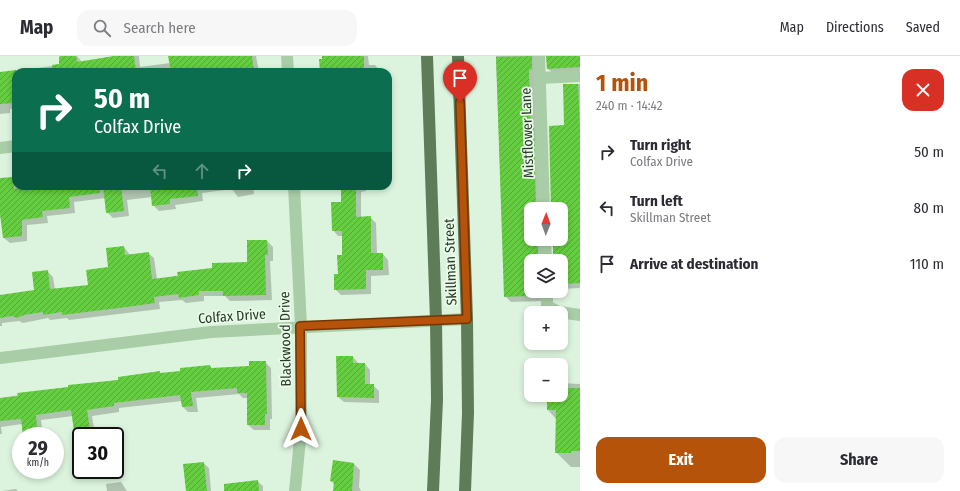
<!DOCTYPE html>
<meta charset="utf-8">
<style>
:root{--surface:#fff;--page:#f7f7f7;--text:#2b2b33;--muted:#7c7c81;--line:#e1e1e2;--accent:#b45309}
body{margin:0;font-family:"Fira Sans Condensed",sans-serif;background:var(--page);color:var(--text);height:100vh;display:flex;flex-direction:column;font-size:15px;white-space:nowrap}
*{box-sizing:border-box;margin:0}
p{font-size:13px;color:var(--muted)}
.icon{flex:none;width:22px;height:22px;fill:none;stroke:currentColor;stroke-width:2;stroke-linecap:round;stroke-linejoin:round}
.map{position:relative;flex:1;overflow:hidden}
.side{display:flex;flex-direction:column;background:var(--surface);width:380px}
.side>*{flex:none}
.banner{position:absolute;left:12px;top:12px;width:380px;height:122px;border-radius:12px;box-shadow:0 2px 6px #0003;background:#0b6e4f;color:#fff;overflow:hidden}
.needle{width:26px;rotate:1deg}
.controls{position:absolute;left:524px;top:146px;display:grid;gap:8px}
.controls a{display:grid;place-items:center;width:44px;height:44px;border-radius:8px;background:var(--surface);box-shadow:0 2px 6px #0003;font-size:20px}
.speed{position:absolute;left:12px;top:371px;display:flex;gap:8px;font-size:20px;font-weight:700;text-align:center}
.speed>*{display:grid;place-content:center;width:52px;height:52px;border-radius:50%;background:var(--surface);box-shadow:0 2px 6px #0003;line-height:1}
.speed small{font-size:10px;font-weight:400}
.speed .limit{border:2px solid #111;border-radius:6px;background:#fff;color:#111}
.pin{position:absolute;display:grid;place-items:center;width:34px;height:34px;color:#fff;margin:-41px -17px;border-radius:50% 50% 50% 0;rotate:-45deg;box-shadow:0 0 4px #0007}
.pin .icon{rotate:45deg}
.me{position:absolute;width:44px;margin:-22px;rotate:0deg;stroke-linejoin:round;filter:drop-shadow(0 0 3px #0008)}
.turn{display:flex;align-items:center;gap:14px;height:84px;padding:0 16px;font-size:18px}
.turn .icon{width:52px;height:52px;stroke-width:2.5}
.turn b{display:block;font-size:28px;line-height:34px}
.lanes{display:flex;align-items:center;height:38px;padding:0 16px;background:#0003;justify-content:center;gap:20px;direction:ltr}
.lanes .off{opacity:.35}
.round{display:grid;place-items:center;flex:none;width:42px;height:42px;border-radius:12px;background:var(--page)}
.head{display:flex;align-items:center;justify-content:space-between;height:68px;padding:0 16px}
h1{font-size:24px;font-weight:700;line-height:30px;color:var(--accent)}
.button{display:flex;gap:8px;margin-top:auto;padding:8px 16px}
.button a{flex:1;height:46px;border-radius:12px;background:var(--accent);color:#fff;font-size:16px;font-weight:700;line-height:46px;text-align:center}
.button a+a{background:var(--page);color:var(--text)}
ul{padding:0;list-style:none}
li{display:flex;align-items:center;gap:12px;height:56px;padding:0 16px}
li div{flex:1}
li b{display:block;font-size:15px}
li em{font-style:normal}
header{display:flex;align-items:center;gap:24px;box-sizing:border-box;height:56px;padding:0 20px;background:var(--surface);border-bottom:1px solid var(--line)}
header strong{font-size:19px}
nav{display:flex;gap:22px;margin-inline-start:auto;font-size:14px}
.search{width:280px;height:36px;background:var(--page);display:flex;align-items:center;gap:10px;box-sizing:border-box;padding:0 14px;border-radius:12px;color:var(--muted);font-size:15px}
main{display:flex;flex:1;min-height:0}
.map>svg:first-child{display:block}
.shadow{fill:#0003}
.building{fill:url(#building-hatch)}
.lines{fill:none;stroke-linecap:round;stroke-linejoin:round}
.minor{stroke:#a9cda7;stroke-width:12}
.major{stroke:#5e7c58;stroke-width:12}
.route-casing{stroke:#753606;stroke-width:10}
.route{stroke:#b45309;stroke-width:7}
.labels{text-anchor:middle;stroke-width:3.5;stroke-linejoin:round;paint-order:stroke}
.street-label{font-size:14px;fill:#2b3928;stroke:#e9fbe9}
</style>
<header>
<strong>Map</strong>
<div class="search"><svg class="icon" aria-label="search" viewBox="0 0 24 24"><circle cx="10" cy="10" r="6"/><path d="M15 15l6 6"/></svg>Search here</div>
<nav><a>Map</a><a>Directions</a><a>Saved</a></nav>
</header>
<main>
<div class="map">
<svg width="580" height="435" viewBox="0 0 580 435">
<defs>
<pattern id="building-hatch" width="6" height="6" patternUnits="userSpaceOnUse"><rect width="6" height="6" fill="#65ce40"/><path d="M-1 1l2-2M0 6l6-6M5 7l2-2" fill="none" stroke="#53a836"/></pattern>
</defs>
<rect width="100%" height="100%" fill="#dcf4dd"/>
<!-- shadow -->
<path class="shadow" d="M60,0h17l5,6 33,-6h24l1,11 30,-4 -1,-7h87l3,16h-243v37h-6v4l-10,1v-41l60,-8z
M323,0h45l1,9h6l6,7h-60z
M496,0h46v153h-11v30h15l-2,22h-13v30h11v10l-31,1 -6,-6z
M547,0h33v18h-26l-6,-5z
M580,28v204l-19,1v-28h-8v-22h8v-30h-9l-2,-82 15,-1 -1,-41z
M13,122l6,11 21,-3h213l1,8 -16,3 -6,-8 -30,4 1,8 -28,4 1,4 -17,2 -6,-6 -1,-8 -25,3 2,16 -16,2 -6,-6 -1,-14 -32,4 1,11 -28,3 1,7 -21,2v16l-17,2 -6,-5 -4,-24v-34z
M342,130h35h-11v5l-5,1v26l9,-1 6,6 1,31h6l5,6 1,15 -18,1v18l-30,1 -6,-6 8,-33v-20h-5l-5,-6 9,-27z
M267,185l6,6v14h-3l2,39 -42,1 -5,-5h-21v5l-18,2 -4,-3 -23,2 1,7 -91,11 -2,-2 -17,2 -2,-2 -25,5 -4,-2 -17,2v3h-2v-27l36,-8 11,-20 6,6 2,13 34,-4 20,-18 15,-21 6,8 18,-2 6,5 3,21 91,-16z
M337,301h16l6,7h6l5,6v15h3l6,6v12l-35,-1 -6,-5z
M265,306l6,6 1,51h-2v11h-16l-6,-5v-27h-5l-4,-4 -43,4 2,14h-10l-5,-5 -1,-6 -63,7v4l-27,4 3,18 -14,2 -6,-5 -2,-15 -32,4 2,16h-19l-2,-12 -21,3 1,7h-2v-36l119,-18 41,-8 1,2 20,-2 29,-6 2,3 38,-2z
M561,327l19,1v83h-9l-15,-15v-33l-8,-9v-15h13z
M203,407l6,5 2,23h-24z
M354,408l6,6 -1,17 2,4h-27l1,-6 -4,-4z
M257,425l6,5v5h-28z
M121,426l6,9h-20l-1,-7z
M16,433l2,2h-16z"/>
<!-- building -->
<path class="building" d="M61,0h15l1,6 37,-6h20l2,16h-84v-7l7,-1v-7z
M168,0h84l2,16h-83z
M322,0h42v13h-29v3h-15l-1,-13h3z
M532,0v13l-3,1v3l2,53h3l2,83h-5v30h7v22h-7v35l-27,1 -8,-240z
M546,0h34v11l-33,2z
M16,14v33l-16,1v-32z
M563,28h15l2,43v156l-19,1v-23h-8v-22h8v-31l-10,1 -2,-83 15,-1z
M13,121l1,12 28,-3h57l1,7 -31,4 1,11 -28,3 1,6 -21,3v16l-19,2 -3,-24v-36z
M103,130h18l3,25 -18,2z
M150,130h47l1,10 -28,3v5l-18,2z
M341,130h15v31l15,-1v37h12v17h-17v19l-32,1v-16h4l-1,-19h5v-24h-10l-1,-29h10z
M247,184h20l1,15h-3l1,40 -43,1v-5h-24v4l-20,3 -1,-4 -24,3 1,6 -28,4 -65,8v-3l-19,3v-3l-19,3 -7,3 -5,-2 -12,2v-23l34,-5 -2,-18 16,-2 2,19 38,-4 -2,-15 22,-3 -2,-19 18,-2 1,9 24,-3 3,27 26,-3 -1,-4 35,-4v-5l35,-1z
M336,300h17v7h12v21h9v14l-37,-1z
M249,305h17l1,53h-2v11h-18v-32h-10v-5l-46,4 2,14 -11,1 -2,-12 -66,8v3l-27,4 3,19 -16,2 -3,-21 -35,5 2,21h-15l-2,-17 -21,2v-23l18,-2 -1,-3 51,-6v-2l50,-5v-3l42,-6v2l20,-2v-3l30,-3 1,3 38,-2z
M561,332h19v63h-9v2h-16l1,-43h-9v-15h14z
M333,404l21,3 -2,28h-19l1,-9 -4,-1z
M204,406l3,29h-21l-3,-27z
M258,424l1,11h-35v-7z"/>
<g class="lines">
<!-- minor -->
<path class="minor" d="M287,0l1,16
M539,0l5,153
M540,22l40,-2
M0,92l16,-2
M294,130l7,140v103l-6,62
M545,183l1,22
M547,235v15l12,6 21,3
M0,302l211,-26 256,-13"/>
<!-- major -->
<path class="major" d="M427,0l9,264 1,80 -4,91
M458,0l9,263 1,94 -3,78"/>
</g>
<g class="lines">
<defs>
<path id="route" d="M301,373l-1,-103 167,-7 -7,-217"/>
</defs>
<!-- route casing -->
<use href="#route" class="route-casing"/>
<!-- route -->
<use href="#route" class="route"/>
</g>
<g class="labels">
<!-- street labels -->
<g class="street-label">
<text transform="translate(527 77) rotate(-92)" y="5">Mistflower Lane</text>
<text transform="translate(450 206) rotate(-92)" y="5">Skillman Street</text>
<text transform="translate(232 260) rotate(-4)" y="5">Colfax Drive</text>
<text transform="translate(285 283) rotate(-91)" y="5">Blackwood Drive</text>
</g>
</g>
</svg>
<div class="controls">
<a><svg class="needle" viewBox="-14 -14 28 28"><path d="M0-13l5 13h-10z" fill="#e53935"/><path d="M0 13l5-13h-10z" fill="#7c7c81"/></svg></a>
<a><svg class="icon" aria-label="layers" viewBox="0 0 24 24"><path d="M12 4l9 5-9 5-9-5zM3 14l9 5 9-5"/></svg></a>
<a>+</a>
<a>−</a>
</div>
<div class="speed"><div>29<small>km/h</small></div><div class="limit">30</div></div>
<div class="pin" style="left:460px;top:46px;background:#d93025"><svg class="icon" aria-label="arrive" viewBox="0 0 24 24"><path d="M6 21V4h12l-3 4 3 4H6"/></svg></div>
<svg class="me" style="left:301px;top:373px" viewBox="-20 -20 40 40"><path d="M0-17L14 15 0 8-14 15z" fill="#b45309" stroke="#fff" stroke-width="4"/></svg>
<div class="banner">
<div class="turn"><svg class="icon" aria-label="right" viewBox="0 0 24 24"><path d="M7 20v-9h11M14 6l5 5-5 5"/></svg><div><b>50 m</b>Colfax Drive</div></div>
<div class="lanes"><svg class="icon off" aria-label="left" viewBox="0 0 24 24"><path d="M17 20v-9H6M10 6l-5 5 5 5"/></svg><svg class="icon off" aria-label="ahead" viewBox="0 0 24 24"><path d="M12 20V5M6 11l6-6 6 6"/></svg><svg class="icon" aria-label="right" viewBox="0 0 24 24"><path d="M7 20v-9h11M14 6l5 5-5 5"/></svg></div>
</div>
</div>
<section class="side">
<div class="head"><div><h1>1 min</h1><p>240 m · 14:42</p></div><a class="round" style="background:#d93025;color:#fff"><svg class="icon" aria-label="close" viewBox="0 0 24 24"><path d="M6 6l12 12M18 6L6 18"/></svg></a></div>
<ul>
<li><svg class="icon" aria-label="right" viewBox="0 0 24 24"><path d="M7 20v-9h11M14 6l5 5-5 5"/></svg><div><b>Turn right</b><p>Colfax Drive</p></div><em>50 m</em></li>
<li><svg class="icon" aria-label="left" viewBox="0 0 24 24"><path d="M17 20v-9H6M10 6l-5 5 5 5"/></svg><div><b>Turn left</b><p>Skillman Street</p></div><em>80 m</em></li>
<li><svg class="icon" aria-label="arrive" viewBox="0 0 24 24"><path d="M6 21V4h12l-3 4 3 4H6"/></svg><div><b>Arrive at destination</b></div><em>110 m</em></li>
</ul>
<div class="button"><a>Exit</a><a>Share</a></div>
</section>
</main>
